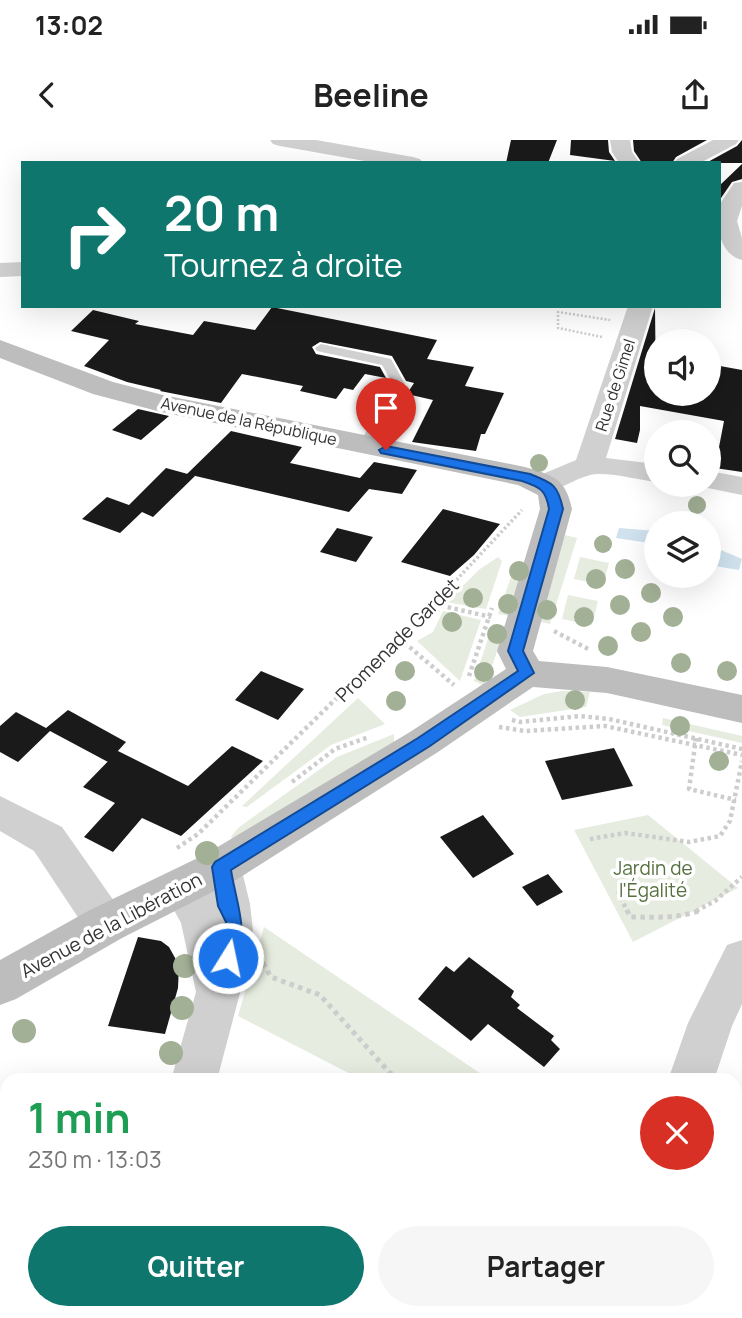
<!DOCTYPE html>
<html lang="fr">
<meta charset="utf-8">
<style>
:root{--surface:#fff;--page:#f6f6f6;--text:#222;--muted:#767676;--accent:#0f766e}
body{margin:0;font-family:Manrope,sans-serif;background:var(--page);color:var(--text);height:100vh;display:flex;flex-direction:column;font-size:26px;white-space:nowrap}
*{box-sizing:border-box;margin:0}
p{font-size:23px;color:var(--muted)}
.icon{flex:none;width:38px;height:38px;fill:none;stroke:currentColor;stroke-width:2;stroke-linecap:round;stroke-linejoin:round}
.map{position:relative;flex:1;overflow:hidden}
.details{position:absolute;left:0px;top:933px;width:742px;height:247px;display:flex;flex-direction:column;background:var(--surface);border-radius:21px 21px 0 0;box-shadow:0 7px 28px #0002}
.details>*{flex:none}
.hud{position:absolute;left:21px;top:21px;width:700px;height:147px;border-radius:0px;box-shadow:0 7px 28px #0002;background:#0f766e;color:#fff;overflow:hidden}
.controls{position:absolute;left:644px;top:189px;display:grid;gap:14px}
.controls a{display:grid;place-items:center;width:77px;height:77px;border-radius:50%;background:var(--surface);box-shadow:0 7px 28px #0002;font-size:35px}
.pin{position:absolute;display:grid;place-items:center;width:60px;height:60px;color:#fff;margin:-72px -30px;border-radius:50% 50% 50% 0;rotate:-45deg;box-shadow:0 0 7px #0007}
.pin .icon{rotate:45deg}
.me{position:absolute;width:77px;margin:-38px;rotate:10deg;stroke-linejoin:round;filter:drop-shadow(0 0 5px #0008)}
.turn{display:flex;align-items:center;gap:24px;height:147px;padding:0 28px;font-size:32px}
.turn .icon{width:91px;height:91px;stroke-width:2.5}
.turn b{display:block;font-size:49px;line-height:60px}
.round{display:grid;place-items:center;flex:none;width:74px;height:74px;border-radius:37px;background:var(--page)}
.summary{display:flex;align-items:center;justify-content:space-between;height:119px;padding:0 28px}
h1{font-size:42px;font-weight:700;line-height:52px;color:#1e9e55}
.cta{display:flex;gap:14px;margin-top:auto;padding:14px 28px}
.cta a{flex:1;height:80px;border-radius:42px;background:var(--accent);color:#fff;font-size:28px;font-weight:700;line-height:80px;text-align:center}
.cta a+a{background:var(--page);color:var(--text)}
.status{display:flex;justify-content:space-between;align-items:center;height:49px;padding:0 35px;background:var(--surface);direction:ltr}
.status svg{height:19px;fill:currentColor}
header{display:flex;justify-content:space-between;align-items:center;height:91px;padding:0 28px;background:var(--surface);font-size:32px;font-weight:700}
.map>svg:first-child{display:block}
.green{fill:#e6ecdf}
.water{fill:#cfe2ee}
.building{fill:#1a1a1a}
.lines{fill:none;stroke-linecap:round;stroke-linejoin:round}
.path-far3{stroke:#cdcdcd;stroke-width:2.5;stroke-dasharray:2 2;stroke-linecap:butt}
.path-far2{stroke:#cdcdcd;stroke-width:3.5;stroke-dasharray:2.5 2.5;stroke-linecap:butt}
.path-far1{stroke:#cdcdcd;stroke-width:4.5;stroke-dasharray:3.5 3.5;stroke-linecap:butt}
.path{stroke:#cdcdcd;stroke-width:5;stroke-dasharray:4.5 4.5;stroke-linecap:butt}
.lane{fill:#d0d0d0;fill-rule:evenodd}
.street{fill:#d0d0d0;fill-rule:evenodd}
.secondary{fill:#bdbdbd;fill-rule:evenodd}
.tree{fill:#a2b095}
.route{fill:#1a73e8;stroke:#114b97;stroke-width:2}
.labels{text-anchor:middle;stroke-width:7;stroke-linejoin:round;paint-order:stroke}
.far-street-label{font-size:16px;fill:#333;stroke:#fff}
.street-label{font-size:19px;fill:#333;stroke:#fff}
.park-label{font-size:19px;fill:#56703f;stroke:#fff}
</style>
<div class="status"><b>13:02</b><svg viewBox="0 0 49 12"><path d="M0 12V9h3v3zM5 12V6h3v6zM10 12V3h3v9zM15 12V0h3v12zM26 1h20v11H26zM47 4h2v5h-2z"/></svg></div>
<header><svg class="icon" aria-label="back" viewBox="0 0 24 24"><path d="M15 5l-7 7 7 7"/></svg>Beeline<svg class="icon" aria-label="share" viewBox="0 0 24 24"><path d="M12 15V3M7 8l5-5 5 5M5 13v7h14v-7"/></svg></header>
<div class="map">
<svg width="742" height="1178" viewBox="0 0 742 1178">
<rect width="100%" height="100%" fill="#fff"/>
<!-- green -->
<path class="green" d="M565,395l12,3 -27,86 -13,-3z
M498,417l4,4 -16,48 -40,-7 34,-33z
M580,417l29,6 -6,22 -29,-6z
M516,423l11,2 -17,51 -12,-2z
M568,455l30,6 -6,24 -30,-6z
M443,471l38,9 -21,61 -43,-40 16,-9z
M493,484l13,2 -21,60 -11,-5z
M562,551l28,1 -4,15 -66,10 -10,-7 34,-16z
M358,558l27,26 -54,21 -84,62 -5,-1z
M663,578l79,18v7l-80,-18z
M394,594v11l-158,99 -5,-7 7,-9 99,-71z
M648,675l90,73 -105,54 -59,-112z
M264,787l226,153h-128l-124,-64z"/>
<!-- water -->
<path class="water" d="M619,388l37,3v13l-40,-6z
M709,405l33,14 -3,11 -30,-5z"/>
<!-- building -->
<path class="building" d="M511,0h46l-9,23h-42z
M571,0h37l1,12 6,9 -45,-6z
M633,0h74l-31,17 -4,6h-30l-8,-12z
M742,0v23h-36l31,-17z
M742,24v15l-10,3 -13,19v-15z
M272,167l165,33 -10,19 47,8 -9,19 39,7 -19,41h-4l-5,17 -64,-9 21,-42 -26,-6 7,-11 -8,-2 -14,-25 -72,-14 -8,5 4,7 64,13 6,11 -21,-4 -12,16 -9,-2 -8,11 -36,-8 3,-5 -61,-12 -21,29 -61,-12 1,-1 -34,-8 -43,-16 25,-26 -38,-9 22,-21 46,11 -4,3 58,11 11,-14 51,9z
M655,168l1,86h53v-30l33,6v102l-27,-4 9,-47 -84,-15v24l-3,13 -22,-4z
M138,269l31,7 -28,24 -29,-10z
M231,291l71,16 -12,16 70,15 14,-16 43,8 -15,24 -33,-5 -20,23 -162,-38z
M166,328l29,8 -42,41 -11,-5 -22,21 -38,-14 25,-22 22,8z
M443,369l57,15 -26,31 -24,21 -49,-14z
M337,388l36,9 -17,25 -36,-10z
M261,531l43,18 -26,31 -43,-20z
M68,570l58,32 -18,20 -58,-31 -32,31 -18,-10v-26l16,-14 30,16z
M232,606l31,15 -82,75 -39,-18 -29,34 -29,-15 31,-34 -32,-16 35,-36 70,35z
M614,608l19,38 -71,14 -17,-39z
M483,675l31,39 -41,24 -33,-41z
M548,734l15,18 -26,14 -15,-19z
M138,797l23,4 8,6 10,18 -1,23 -13,46 -57,-8z
M469,817l45,34 -3,6 9,8 -3,3 37,28 -3,4 9,9 -16,18 -56,-43 -17,17 -53,-42 28,-33 8,6z"/>
<g class="lines">
<!-- path-far3 -->
<path class="path-far3" d="M602,197l-44,-9v-16l52,8"/>
<!-- path-far2 -->
<path class="path-far2" d="M446,451l76,-81"/>
<!-- path-far1 -->
<path class="path-far1" d="M434,464l57,13
M554,491l36,19
M399,498l55,47
M469,536l23,-68
M512,580l8,2 60,-6 29,3 133,30
M499,587l26,4 80,-5 137,29
M696,598l-7,51 47,11
M292,642l43,-33 34,-12
M590,699l35,-6 64,9 31,-6 10,-15 12,-60
M177,708l21,-14 250,-245
M618,751l9,20
M696,771l19,-10 27,-24"/>
<!-- path -->
<path class="path" d="M627,770l3,7c24,0 48,2 71,-7
M263,823l8,14 49,18 70,78 20,7"/>
<!-- lane -->
<path class="lane" d="M321,204l70,15 14,25 -35,65 -5,1 -7,-4 35,-62 -11,-19 -65,-14 -2,-3z"/>
<!-- street -->
<path class="street" d="M270,0h46l97,17 7,2 3,4h-47l-96,-17 -7,-2z
M610,0h20l2,12 8,11h-21l-7,-11z
M713,0h26l-3,4 -36,19h-26l3,-4z
M742,42v24l-5,15 5,17v22c-21,-5 -27,-33 -23,-52 2,-8 11,-18 15,-25z
M23,122v14l-23,1v-14z
M628,166h25l-47,152 50,6v18c-17,-2 -50,-11 -66,-7 -20,5 -35,21 -57,15l-4,-6 4,-6 43,-18z
M709,331l33,6v18l-44,-9 11,-1z
M0,656l62,31 59,84 6,13 -6,13 -15,5 -15,-5 -57,-86 -34,-20z
M221,710l14,5 6,12 9,37 4,36 -37,140h-46l25,-88 -15,-69 -19,-35 6,-12 15,-5 15,5 7,12 -4,-21 6,-12z
M742,800v64l-10,22 -18,54h-46l20,-57 39,-78z
M100,1172h53v6h-54z
M619,1172h53v6h-54z"/>
<!-- secondary -->
<path class="secondary" d="M0,200l113,42 50,13 362,72c28,8 41,12 47,42l-39,142 6,10 68,6 135,28v28l-135,-30 -74,-6 -95,65 -202,128 -114,58 -106,61 -16,6v-45l90,-50 116,-56 204,-122 96,-63 -9,-18 43,-142 -2,-14 -20,-10 -357,-73 -68,-18 -93,-36z"/>
</g>
<!-- trees -->
<g class="tree">
<circle cx="539" cy="323" r="9"/>
<circle cx="697" cy="365" r="9"/>
<circle cx="603" cy="404" r="9"/>
<circle cx="625" cy="429" r="10"/>
<circle cx="519" cy="431" r="10"/>
<circle cx="596" cy="439" r="10"/>
<circle cx="651" cy="453" r="10"/>
<circle cx="473" cy="458" r="10"/>
<circle cx="508" cy="464" r="10"/>
<circle cx="620" cy="465" r="10"/>
<circle cx="547" cy="470" r="10"/>
<circle cx="584" cy="477" r="10"/>
<circle cx="673" cy="477" r="10"/>
<circle cx="452" cy="482" r="10"/>
<circle cx="641" cy="492" r="10"/>
<circle cx="497" cy="494" r="10"/>
<circle cx="608" cy="506" r="10"/>
<circle cx="681" cy="523" r="10"/>
<circle cx="405" cy="531" r="10"/>
<circle cx="727" cy="531" r="10"/>
<circle cx="484" cy="532" r="10"/>
<circle cx="575" cy="560" r="10"/>
<circle cx="396" cy="561" r="10"/>
<circle cx="680" cy="586" r="10"/>
<circle cx="719" cy="621" r="10"/>
<circle cx="207" cy="713" r="12"/>
<circle cx="185" cy="826" r="12"/>
<circle cx="182" cy="868" r="12"/>
<circle cx="24" cy="891" r="12"/>
<circle cx="171" cy="913" r="12"/>
</g>
<!-- route -->
<path class="route" d="M386,306l144,28c23,9 28,11 33,35l-40,142 11,22 -104,73 -199,124c5,33 19,62 4,94l-7,2 -6,-2 -3,-6 7,-36 -8,-16 -6,-39 3,-5 203,-124 100,-67 -10,-20 41,-142c-3,-19 -9,-22 -27,-28l-141,-28 -2,-3z"/>
<g class="labels">
<!-- far-street labels -->
<g class="far-street-label">
<text transform="translate(615 245) rotate(-72)" y="6">Rue de Gimel</text>
<text transform="translate(249 281) rotate(12)" y="6">Avenue de la République</text>
</g>
<!-- street labels -->
<g class="street-label">
<text transform="translate(397 500) rotate(-45)" y="7">Promenade Gardet</text>
<text transform="translate(111 785) rotate(-28)" y="7">Avenue de la Libération</text>
</g>
<!-- park labels -->
<g class="park-label">
<text x="653" y="735">Jardin de<tspan x="653" dy="22">l'Égalité</tspan></text>
</g>
</g>
</svg>
<div class="controls">
<a><svg class="icon" aria-label="sound" viewBox="0 0 24 24"><path d="M4 9h4l5-4v14l-5-4H4zM17 9q2 3 0 6"/></svg></a>
<a><svg class="icon" aria-label="search" viewBox="0 0 24 24"><circle cx="10" cy="10" r="6"/><path d="M15 15l6 6"/></svg></a>
<a><svg class="icon" aria-label="layers" viewBox="0 0 24 24"><path d="M12 4l9 5-9 5-9-5zM3 14l9 5 9-5"/></svg></a>
</div>
<div class="pin" style="left:386px;top:310px;background:#d93025"><svg class="icon" aria-label="arrive" viewBox="0 0 24 24"><path d="M6 21V4h12l-3 4 3 4H6"/></svg></div>
<svg class="me" style="left:228px;top:818px" viewBox="-20 -20 40 40"><circle r="17" fill="#1a73e8" stroke="#fff" stroke-width="3"/><path d="M0-11L8 9 0 5-8 9z" fill="#fff"/></svg>
<div class="hud">
<div class="turn"><svg class="icon" aria-label="right" viewBox="0 0 24 24"><path d="M7 20v-9h11M14 6l5 5-5 5"/></svg><div><b>20 m</b>Tournez à droite</div></div>
</div>
<section class="details">
<div class="summary"><div><h1>1 min</h1><p>230 m · 13:03</p></div><a class="round" style="background:#d93025;color:#fff"><svg class="icon" aria-label="close" viewBox="0 0 24 24"><path d="M6 6l12 12M18 6L6 18"/></svg></a></div>
<div class="cta"><a>Quitter</a><a>Partager</a></div>
</section>
</div>
